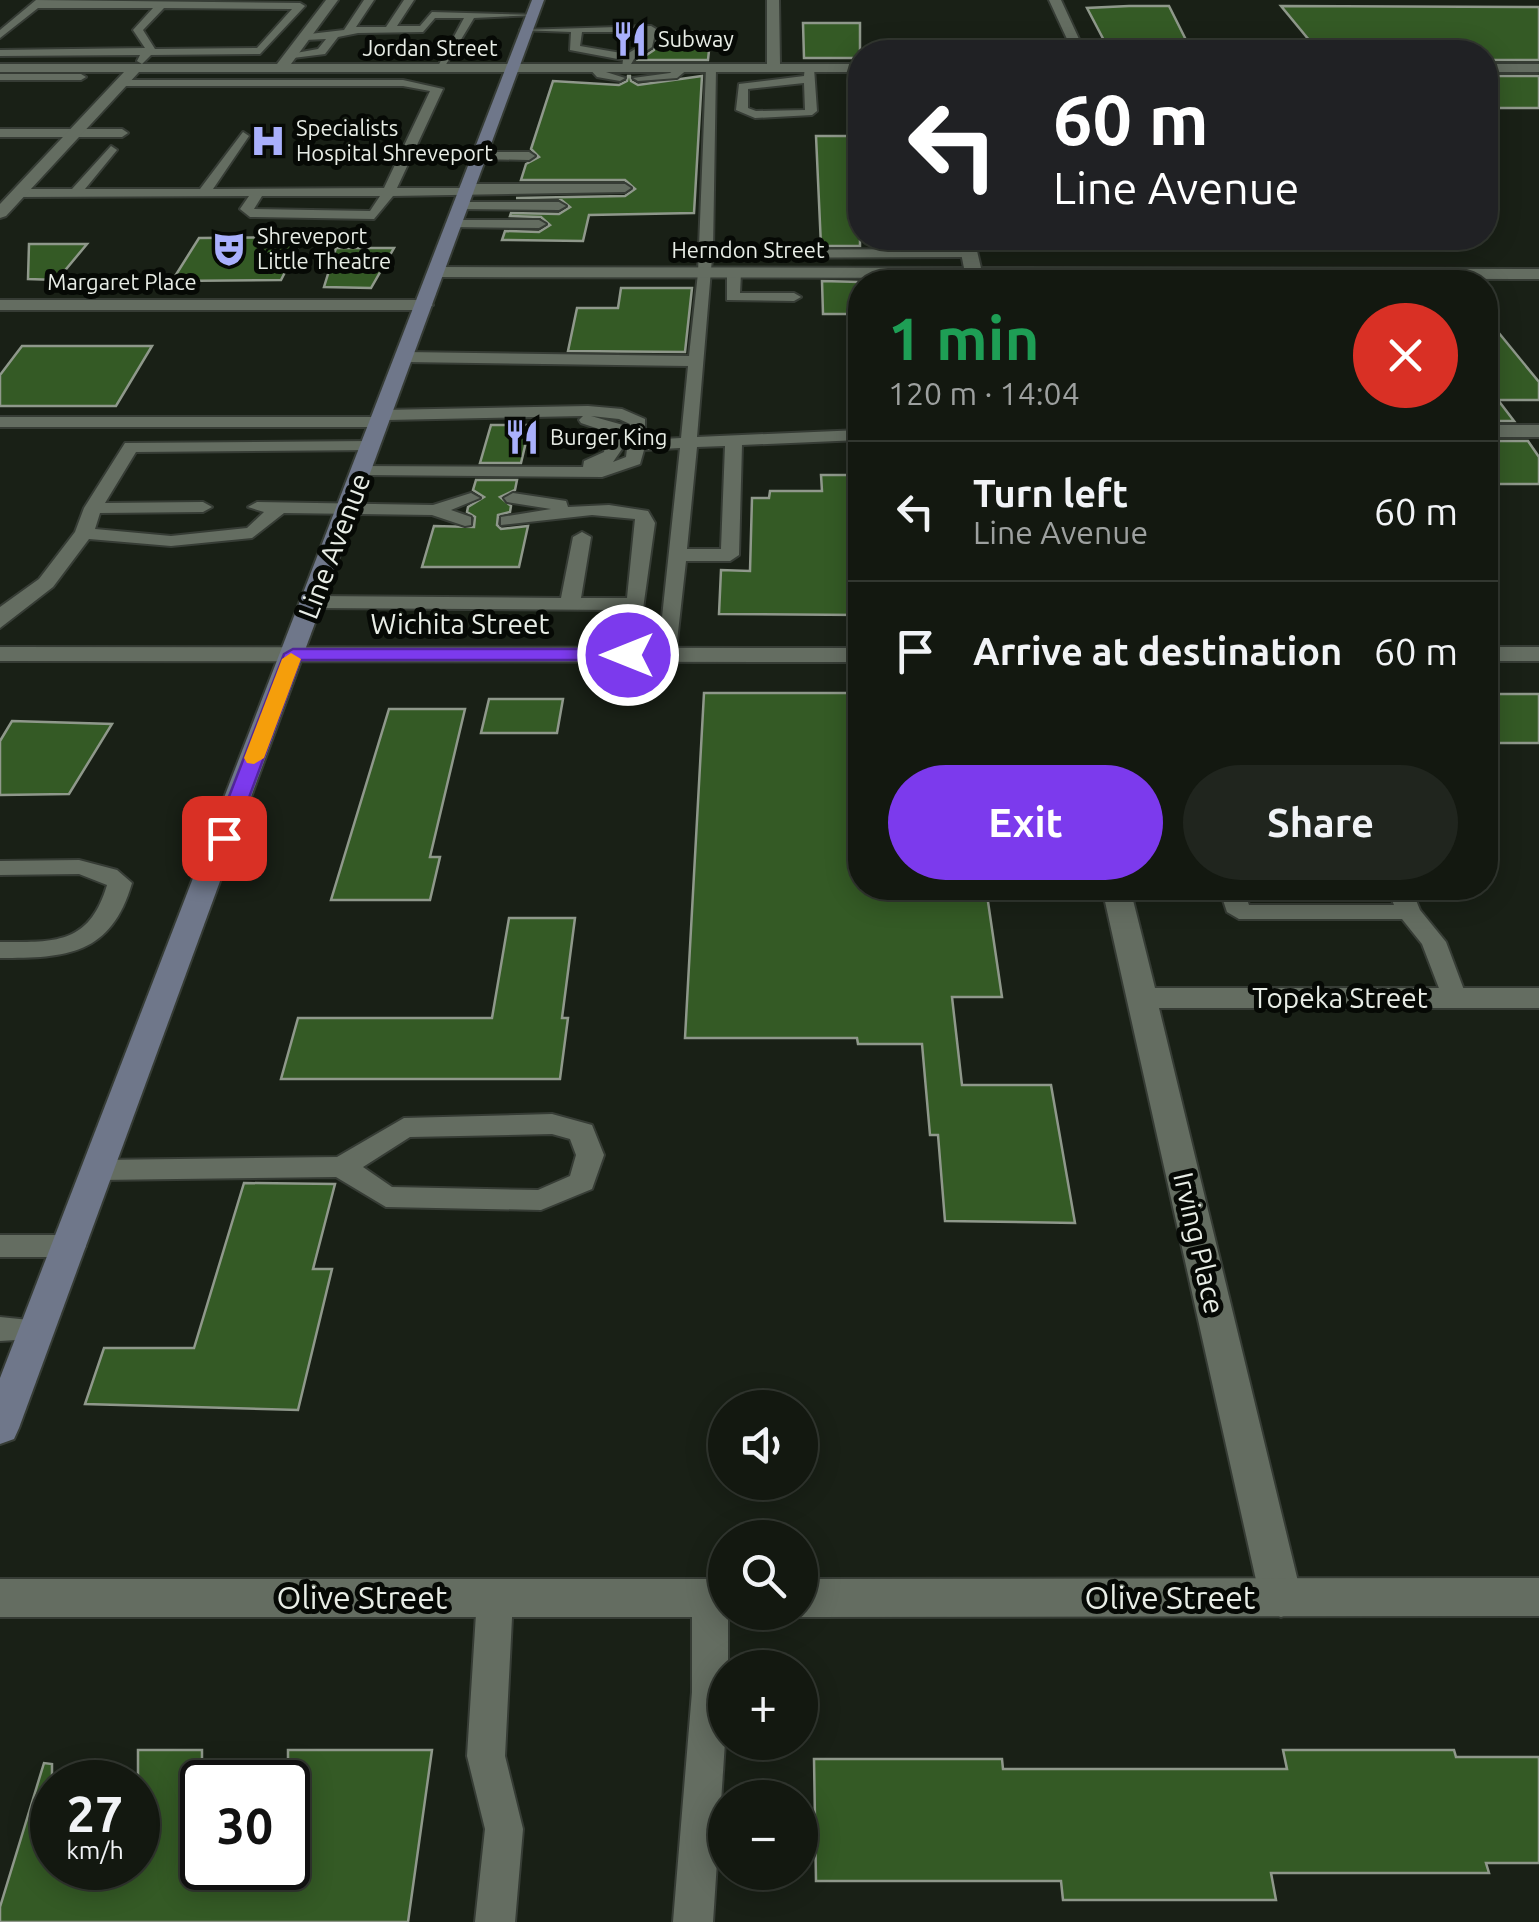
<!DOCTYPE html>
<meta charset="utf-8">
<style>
:root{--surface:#131810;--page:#20251e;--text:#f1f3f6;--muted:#9da09f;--line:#323730;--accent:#7c3aed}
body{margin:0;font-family:Ubuntu,sans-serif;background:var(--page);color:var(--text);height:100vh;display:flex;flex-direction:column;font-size:38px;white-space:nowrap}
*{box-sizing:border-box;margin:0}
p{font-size:32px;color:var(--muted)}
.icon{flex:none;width:55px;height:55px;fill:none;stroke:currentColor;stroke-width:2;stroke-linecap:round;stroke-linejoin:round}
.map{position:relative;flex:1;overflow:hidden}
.sheet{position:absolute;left:848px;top:270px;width:650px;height:630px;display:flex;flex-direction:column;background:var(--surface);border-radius:40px;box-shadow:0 5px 25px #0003,0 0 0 2px var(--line)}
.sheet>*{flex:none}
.banner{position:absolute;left:848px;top:40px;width:650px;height:210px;border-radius:40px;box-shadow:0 5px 25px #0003,0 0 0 2px var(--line);background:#202124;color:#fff;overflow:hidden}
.tools{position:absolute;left:708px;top:1390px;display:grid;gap:20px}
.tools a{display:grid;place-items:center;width:110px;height:110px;border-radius:50%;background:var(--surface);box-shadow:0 5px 25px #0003,0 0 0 2px var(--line);font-size:50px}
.speed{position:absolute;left:30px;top:1760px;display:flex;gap:20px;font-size:50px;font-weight:700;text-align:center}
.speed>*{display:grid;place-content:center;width:130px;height:130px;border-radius:50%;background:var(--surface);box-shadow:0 5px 25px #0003,0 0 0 2px var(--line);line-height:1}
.speed small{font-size:25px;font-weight:400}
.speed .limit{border:5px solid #111;border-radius:15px;background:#fff;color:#111}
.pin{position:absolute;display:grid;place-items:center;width:85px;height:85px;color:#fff;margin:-42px;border-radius:20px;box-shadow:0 5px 15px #0006}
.me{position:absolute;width:110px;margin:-55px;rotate:270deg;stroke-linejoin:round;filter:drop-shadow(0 0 8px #0008)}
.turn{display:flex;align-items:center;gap:35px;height:210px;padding:0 40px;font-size:45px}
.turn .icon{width:130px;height:130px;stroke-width:2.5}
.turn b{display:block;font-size:70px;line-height:85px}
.round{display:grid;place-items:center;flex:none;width:105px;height:105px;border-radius:52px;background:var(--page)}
.head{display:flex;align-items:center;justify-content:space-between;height:170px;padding:0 40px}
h1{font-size:60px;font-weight:700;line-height:75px;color:#1e9e55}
.button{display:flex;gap:20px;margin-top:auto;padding:20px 40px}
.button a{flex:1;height:115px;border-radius:60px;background:var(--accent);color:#fff;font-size:40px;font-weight:700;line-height:115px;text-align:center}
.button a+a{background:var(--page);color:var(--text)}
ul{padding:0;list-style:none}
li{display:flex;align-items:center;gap:30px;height:140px;padding:0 40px;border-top:2px solid var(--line)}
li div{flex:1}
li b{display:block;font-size:38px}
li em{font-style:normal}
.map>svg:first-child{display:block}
.building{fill:#345a25;stroke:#8f988b;stroke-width:2.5}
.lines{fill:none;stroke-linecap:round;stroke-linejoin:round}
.service-casing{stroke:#363c35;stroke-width:4}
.minor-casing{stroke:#363c35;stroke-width:4}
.tertiary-casing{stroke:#363c35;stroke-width:4}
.secondary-casing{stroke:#363c35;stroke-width:4}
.service{fill:#646d61;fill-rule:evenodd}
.minor{fill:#646d61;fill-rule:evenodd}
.tertiary{fill:#646d61;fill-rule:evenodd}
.secondary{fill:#6f778a;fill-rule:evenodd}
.route{fill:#7c3aed;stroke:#51269a;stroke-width:2.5}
.slow{fill:#f59e0b}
.labels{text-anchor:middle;stroke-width:10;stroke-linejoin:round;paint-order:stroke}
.far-poi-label{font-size:22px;fill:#e8ede6;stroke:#060905;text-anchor:start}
.far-street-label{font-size:22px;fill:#e8ede6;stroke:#060905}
.street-label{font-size:28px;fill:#e8ede6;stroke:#060905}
.near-street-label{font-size:32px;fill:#e8ede6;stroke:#060905}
</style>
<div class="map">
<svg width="1539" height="1922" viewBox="0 0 1539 1922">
<rect width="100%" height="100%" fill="#192016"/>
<!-- building -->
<path class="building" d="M1129,6h40l23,46 -84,-4 -21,-40z
M1281,6l258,1v53h-54v-8h-166z
M803,23h57v35h-56z
M659,32h52l-3,28h-69l15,-10z
M628,76h2l1,5 7,4 64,-9 -8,137 -105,2 -6,26 -81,-1 3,-9 34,1 11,-7 -9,-8 -31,-1 1,-3 48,1 11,-7 -11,-9h-43l109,-2 10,-7 -10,-9h-104l5,-16 13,-7 -8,-8 22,-68 66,4 8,-4z
M1485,76h54v32h-54z
M816,136h44v110h-39z
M303,237l-22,43 -109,1 27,-43z
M29,244h58l-30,36 -29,-1z
M336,248h58l-23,40 -47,-1z
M822,281l38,1v32h-37z
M621,288h71l-7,64 -117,-1 9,-43h41z
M1485,316l54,66v18h-41l16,21h-29z
M22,346h130l-36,60h-116v-31z
M491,425h39l-9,38h-41z
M1485,441h43l11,16v27h-54z
M821,475h39v140l-141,-1 2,-44 29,1 2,-73h17l1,-7h52z
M476,480h41l-2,10 -15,7 11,9 -1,6 -12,3 -1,10 4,4 27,-3 -9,41h-97l12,-41 40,1 1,-10 -8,-5 1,-5 16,-10 -11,-7z
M704,693h156v195h126l16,109h-50l10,88h89l24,138 -130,-2 -7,-86h-8l-8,-91h-64l-1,-6h-172z
M1485,694h54v49h-54z
M489,699h74l-6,34h-76z
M389,709h76l-35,148h10l-10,43h-99z
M12,721l100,3 -43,70 -69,1v-54z
M509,918h66l-13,100h6l-8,61h-279l17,-61h194z
M244,1183l91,1 -22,85h19l-34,141 -213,-6 19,-56h90z
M138,1750h64v118h86v-118h144l-24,172h-408v-15l44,-144 8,1v104h86z
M1283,1750h171l2,7h83v106h-53l3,10h-218l5,27h-213l-2,-19h-245l-2,-122h188l1,10h284z"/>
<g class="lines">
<defs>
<path id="service" d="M36,0l264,3 5,3 -45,48 -109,1 -9,9 -5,-3 3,-6 -140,1v-6l145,-2 -12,-18 20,-22h-115l-38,30v-8zM164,8l128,1 -35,39 -102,1 -12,-19z
M364,0h10l-18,27h30l18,-27h10l-17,26h23l12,-14 104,3 -62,3 -32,53 -5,-3 27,-50h-29l-12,14 -65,1 -20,4 -13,17 -40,5v-4l33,-6 8,-10 -21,1 -4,-5 43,-5z
M651,26l5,3 -4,18 -18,12 -7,12 -5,-3 1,-8 -53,-10 1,-18 -51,-2zM582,32h63l-3,13 -15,9 -47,-8z
M711,65l5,3 -3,182 256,-1 7,4 -7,4 -257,1 -15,179 163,-7v10l-118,5 -3,110 -9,6h-44l-11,98 -7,2 -10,-6 22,-207 -36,2 -4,14 -38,13 -239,-2 -9,-5 3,-4 226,1 1,-6 20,-9 4,-20 -27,-9 -2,-3 4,-4 -196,4 -1,5 -6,2h-380v-10h376l1,-5 6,-2 205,-4 34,3 23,10v21l36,-2 7,-72 -283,-4 -8,-5 8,-5 284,4 9,-83 8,-205zM591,416l28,3 11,5 -4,33 -13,5 9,-13 1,-24zM725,446l-4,103h-34l10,-102z
M587,66l38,12 -5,3 -23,-4z
M680,66l9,2 -12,10 -39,3 -5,-3 37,-5z
M805,66l9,2 3,43 -5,4 -57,3 -19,-8 3,-26 65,-8zM804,83l1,27 -49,1 -8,-3v-19z
M0,74h81l5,3 -5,3h-81z
M403,80l40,9 -46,99h66l6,-4h156l6,4 -6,4 -232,4 -19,23 -124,-2 -10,-8 9,-13 -230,1 -6,-4 6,-4h53l39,-43 6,4 -32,39h115l43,-57 6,4 -36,53 171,-1 46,-97 -27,-5h-283l-6,-3 6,-3zM262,196h118l-10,15 -116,-2z
M0,129h122l6,4 -6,4h-122z
M480,152h49l6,4 -6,4 -53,-1z
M462,202h97l7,4 -7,4 -102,-1 -2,-3z
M455,220h84l7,4 -7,4 -89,-1 -2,-3z
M734,269l7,4 -1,20h54l7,4 -7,4 -67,-1v-27z
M371,441l6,1v8l-241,2 -31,51 98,-1 9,5 -9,5 -103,1 -5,16 76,7 76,-8 17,-16 -16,-5 9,-5 176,3 38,-12 9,5 -29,12 20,7v8l-6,1 -33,-11 -148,-2 -32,25 -81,8 -82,-7 -36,48 -53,41v-21l39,-28 36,-47 9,-24 41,-65z
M513,493l53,8 2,6 41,-2 39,6 7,12 -19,136 -7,2 -10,-6 6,-45 -312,-2 -10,-6 10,-6 248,2 12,-61 9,-5 9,5 -10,61h46l8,-79 -43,-4 -91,10v-8l50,-8 -44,-7 -3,-4z
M79,860l38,10 15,13c-21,72 -65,75 -132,75v-16c55,0 89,3 107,-57l-28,-11 -79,1v-14z
M1219,888h24l6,17h145l-7,-17h24l9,22 26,32 21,56 -4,6h-18l-23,-60 -20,-25h-163l-12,-7z
M552,1114l40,11 12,30 -12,34 -51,21 -155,-3 -50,-30 -237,3 -10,-3 -4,-7 4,-7 10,-3 238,-3 67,-39zM552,1134l18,5 6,16 -6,21 -32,14 -146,-3 -29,-20 47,-30z
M0,1235h71l10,3 5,8 -5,8 -10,3h-71z
M0,1317l49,5 4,8 -4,8 -49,3z
M495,1582l12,5 6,11 -8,158 18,73 -8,93h-40l10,-93 -18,-73 10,-158 6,-11z
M710,1582l12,5 6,25v56h-3v74l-12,180h-40l19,-230v-94l6,-11z"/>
<path id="minor" d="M326,0h12l-47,64h476v-64h12l1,64h80v8h-721l-133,144 -6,2v-14l124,-132h-124v-8h277z
M1049,0h12l24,52h-12z
M1485,64h54v8h-54z
M958,238h16l7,30 558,1v10l-555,-1v4h-16l-1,-4 -530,-1 -8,-5 8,-5 527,1z
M0,300h424l9,5 -9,5h-424z
M1485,425h54v12h-54z
M0,647l860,1v14l-860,-1z
M1485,647h54v14h-54z
M1102,888h28l25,100h384v20h-380l143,590 -6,13 -15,6 -15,-6 -6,-13z"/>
<path id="tertiary" d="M1539,1578v38l-739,1 -11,-5h11v-33z
M0,1579h725v33h11l-11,5h-725z"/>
<path id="secondary" d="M532,0h12l-525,1428 -5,11 -14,5v-66z"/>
</defs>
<!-- service casing -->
<use href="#service" class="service-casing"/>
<!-- minor casing -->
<use href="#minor" class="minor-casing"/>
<!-- tertiary casing -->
<use href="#tertiary" class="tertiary-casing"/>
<!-- secondary casing -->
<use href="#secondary" class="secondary-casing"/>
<!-- service -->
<use href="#service" class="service"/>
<!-- minor -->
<use href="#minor" class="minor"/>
<!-- tertiary -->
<use href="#tertiary" class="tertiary"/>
<!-- secondary -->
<use href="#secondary" class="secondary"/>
</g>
<!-- route -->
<path class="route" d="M293,649h335l10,6 -10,5h-328l-66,178 -3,5h-15l-3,-5 71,-184z"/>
<!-- slow -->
<path class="slow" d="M291,653l10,6 -37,99 -10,6 -7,-1 -3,-5 38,-99z"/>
<!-- icons -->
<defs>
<symbol id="restaurant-bare" viewBox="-9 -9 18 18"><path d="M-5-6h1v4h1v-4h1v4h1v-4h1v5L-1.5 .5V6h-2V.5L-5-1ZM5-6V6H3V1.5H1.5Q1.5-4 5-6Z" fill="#a9b0fc" stroke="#060905" stroke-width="2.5" paint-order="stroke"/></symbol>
<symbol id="hospital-bare" viewBox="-9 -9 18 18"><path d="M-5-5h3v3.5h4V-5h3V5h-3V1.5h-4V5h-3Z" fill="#a9b0fc" stroke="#060905" stroke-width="2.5" paint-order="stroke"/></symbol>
<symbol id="theatre-bare" viewBox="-9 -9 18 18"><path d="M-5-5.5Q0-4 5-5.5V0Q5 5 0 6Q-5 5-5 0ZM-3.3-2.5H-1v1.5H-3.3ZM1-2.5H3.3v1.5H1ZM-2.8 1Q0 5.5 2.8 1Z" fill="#a9b0fc" stroke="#060905" stroke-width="2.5" paint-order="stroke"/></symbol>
</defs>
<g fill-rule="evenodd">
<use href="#restaurant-bare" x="605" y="14" width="50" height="50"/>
<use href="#hospital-bare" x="243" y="116" width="50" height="50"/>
<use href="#theatre-bare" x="204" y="224" width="50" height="50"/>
<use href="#restaurant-bare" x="497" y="412" width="50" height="50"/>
</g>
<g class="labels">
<!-- far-poi labels -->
<g class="far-poi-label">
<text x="658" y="47">Subway</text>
<text x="296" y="136">Specialists<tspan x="296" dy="25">Hospital Shreveport</tspan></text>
<text x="257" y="244">Shreveport<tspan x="257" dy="25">Little Theatre</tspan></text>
<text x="550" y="445">Burger King</text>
</g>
<!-- far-street labels -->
<g class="far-street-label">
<text x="430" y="56">Jordan Street</text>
<text x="748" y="258">Herndon Street</text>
<text x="122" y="290">Margaret Place</text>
</g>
<!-- street labels -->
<g class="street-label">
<text transform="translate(334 546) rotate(-69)" y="10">Line Avenue</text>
<text x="460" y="634">Wichita Street</text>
<text x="1340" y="1008">Topeka Street</text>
<text transform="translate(1199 1243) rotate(77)" y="10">Irving Place</text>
</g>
<!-- near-street labels -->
<g class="near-street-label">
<text x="362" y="1609">Olive Street</text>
<text x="1170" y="1609">Olive Street</text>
</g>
</g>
</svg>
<div class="tools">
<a><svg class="icon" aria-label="sound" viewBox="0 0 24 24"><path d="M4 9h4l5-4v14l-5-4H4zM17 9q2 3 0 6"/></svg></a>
<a><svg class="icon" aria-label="search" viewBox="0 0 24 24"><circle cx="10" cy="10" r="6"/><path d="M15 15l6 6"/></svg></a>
<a>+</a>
<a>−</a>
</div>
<div class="speed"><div>27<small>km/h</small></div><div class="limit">30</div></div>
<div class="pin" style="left:224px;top:838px;background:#d93025"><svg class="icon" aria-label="arrive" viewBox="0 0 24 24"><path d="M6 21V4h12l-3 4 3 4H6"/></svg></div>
<svg class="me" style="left:628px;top:655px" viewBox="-20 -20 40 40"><circle r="17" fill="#7c3aed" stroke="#fff" stroke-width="3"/><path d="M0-11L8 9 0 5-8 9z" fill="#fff"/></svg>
<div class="banner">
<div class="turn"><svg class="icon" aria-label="left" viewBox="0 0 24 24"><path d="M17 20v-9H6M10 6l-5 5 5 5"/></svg><div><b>60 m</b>Line Avenue</div></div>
</div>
<section class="sheet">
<div class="head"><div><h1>1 min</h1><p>120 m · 14:04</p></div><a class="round" style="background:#d93025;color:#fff"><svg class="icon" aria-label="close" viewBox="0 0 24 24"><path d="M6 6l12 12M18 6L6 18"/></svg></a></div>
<ul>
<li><svg class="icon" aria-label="left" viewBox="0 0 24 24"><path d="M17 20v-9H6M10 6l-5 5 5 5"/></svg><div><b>Turn left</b><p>Line Avenue</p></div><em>60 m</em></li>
<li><svg class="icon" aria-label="arrive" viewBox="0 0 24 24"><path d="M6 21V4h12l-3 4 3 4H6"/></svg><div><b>Arrive at destination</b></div><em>60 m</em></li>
</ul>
<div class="button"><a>Exit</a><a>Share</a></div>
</section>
</div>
